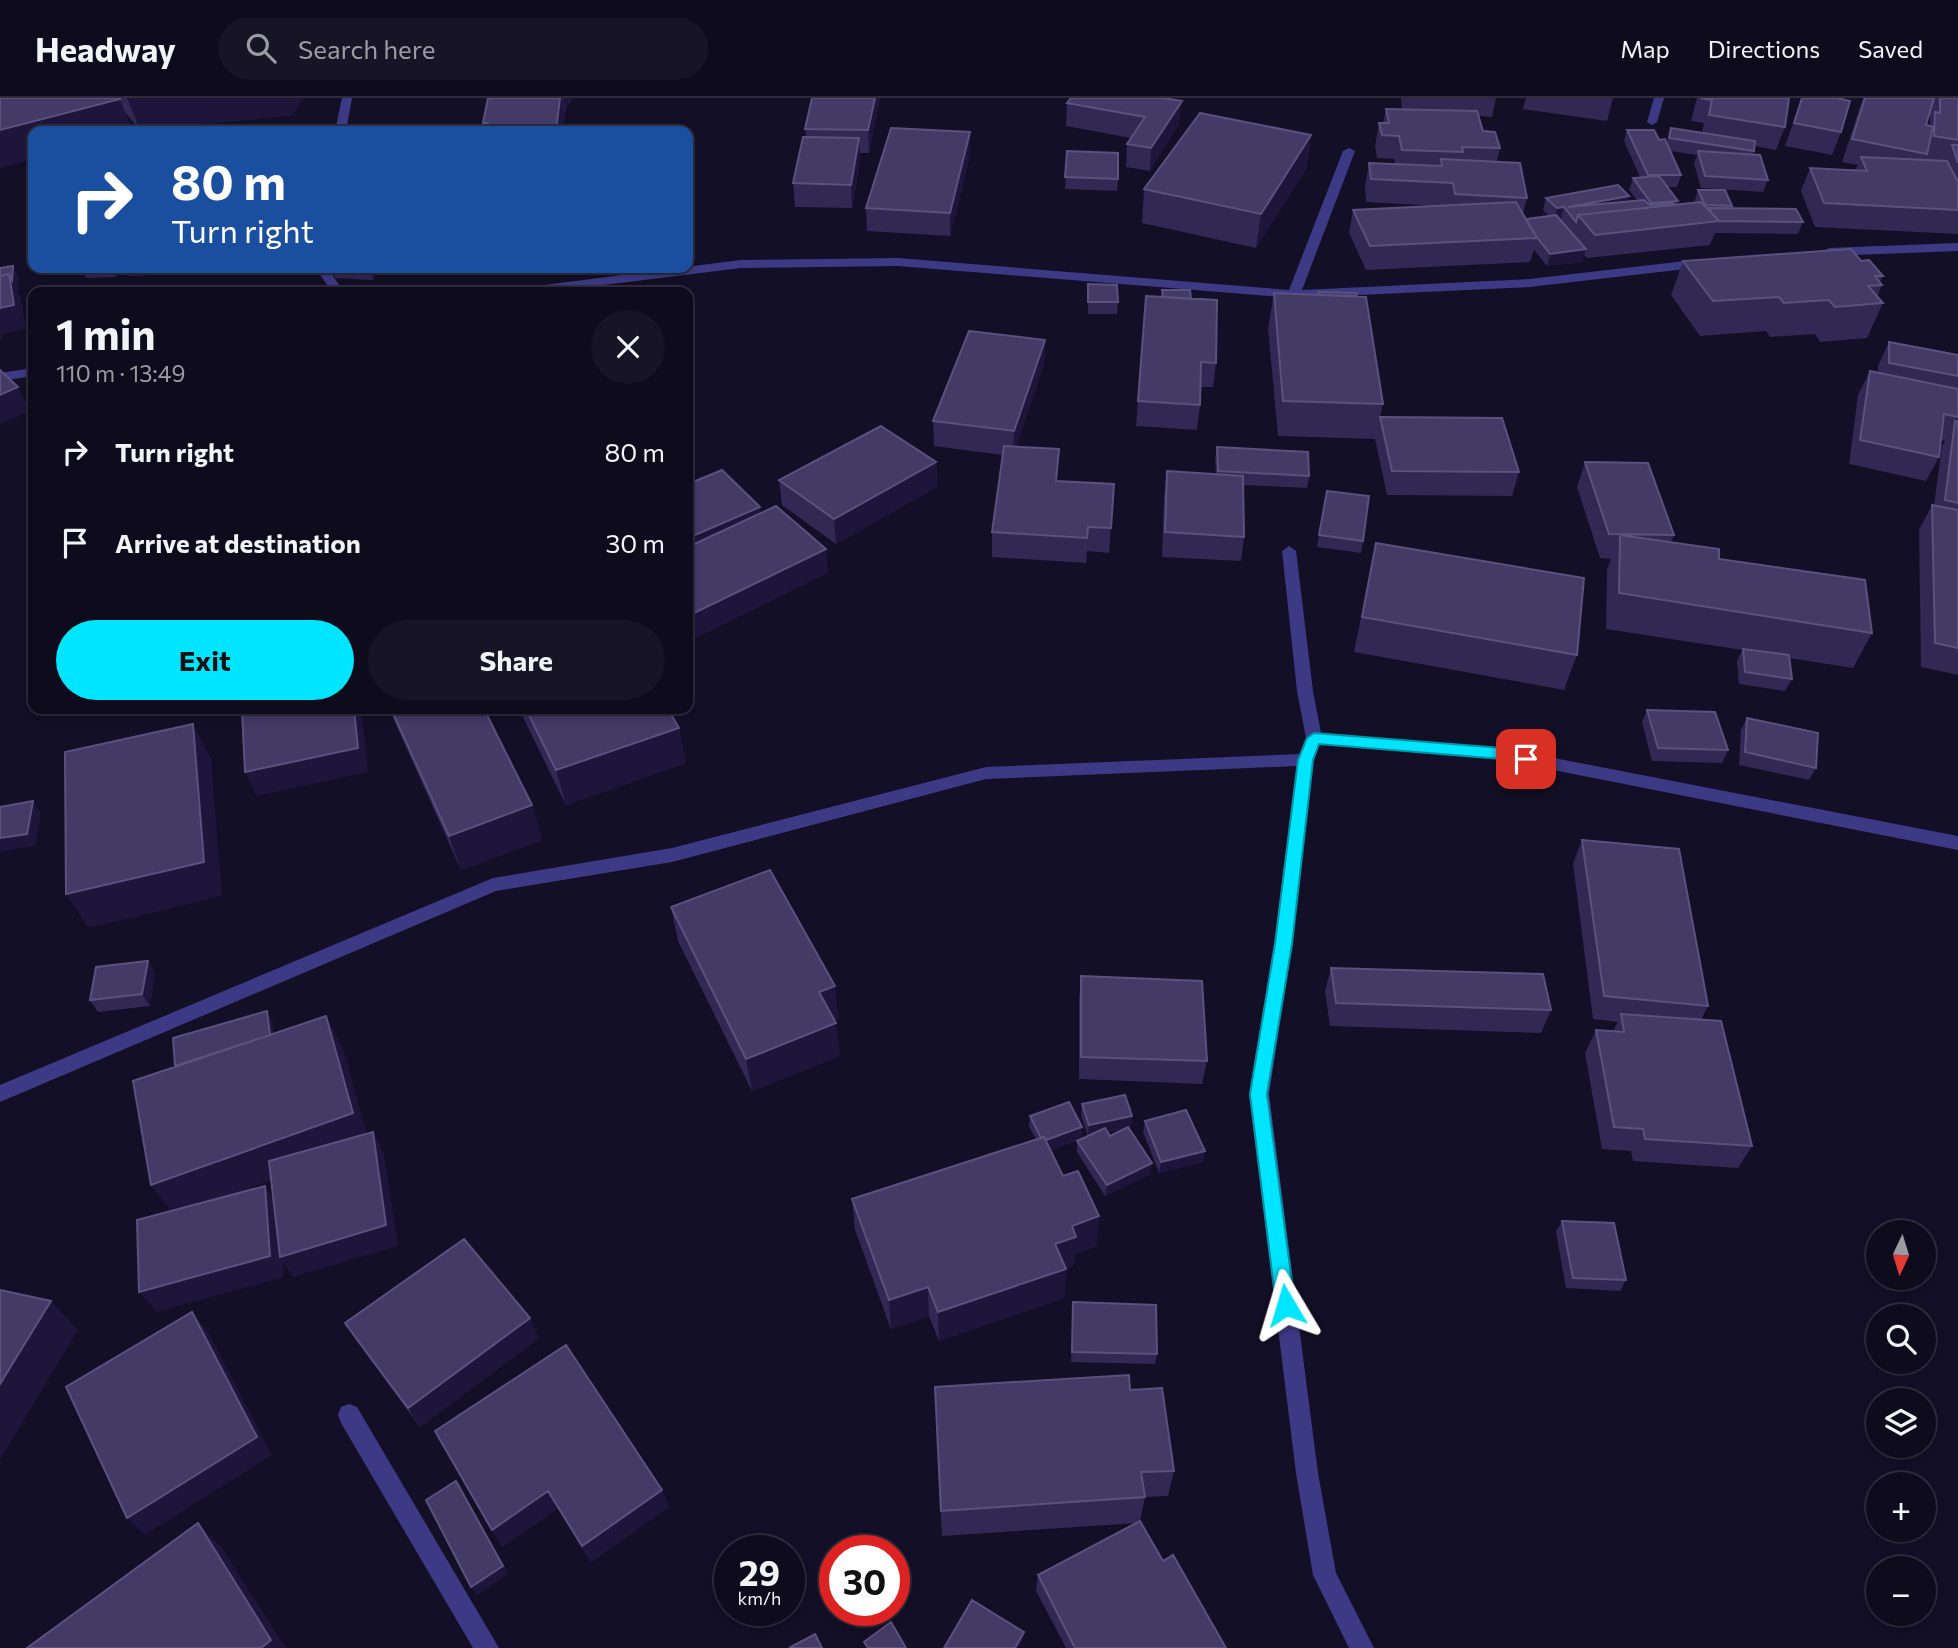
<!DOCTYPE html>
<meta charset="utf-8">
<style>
:root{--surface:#0e0b1c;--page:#171425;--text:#f1f3f6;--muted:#9b9ba3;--line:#2e2b3b;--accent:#00e5ff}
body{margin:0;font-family:Commissioner,sans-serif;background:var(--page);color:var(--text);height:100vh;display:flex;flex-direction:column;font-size:26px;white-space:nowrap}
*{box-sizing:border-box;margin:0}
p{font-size:23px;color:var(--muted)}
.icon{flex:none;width:38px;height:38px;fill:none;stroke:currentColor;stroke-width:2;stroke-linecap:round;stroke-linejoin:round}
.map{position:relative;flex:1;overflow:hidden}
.side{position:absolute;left:28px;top:189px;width:665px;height:427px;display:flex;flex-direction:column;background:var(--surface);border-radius:14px;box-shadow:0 4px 10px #0003,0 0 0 2px var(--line)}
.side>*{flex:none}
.banner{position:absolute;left:28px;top:28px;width:665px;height:147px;border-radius:14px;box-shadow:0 4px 10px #0003,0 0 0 2px var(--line);background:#1a4fa0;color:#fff;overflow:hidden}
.needle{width:46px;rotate:184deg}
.controls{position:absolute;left:1866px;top:1122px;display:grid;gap:14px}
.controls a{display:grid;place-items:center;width:70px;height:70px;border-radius:50%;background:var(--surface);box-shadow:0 4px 10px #0003,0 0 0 2px var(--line);font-size:35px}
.speed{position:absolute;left:714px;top:1437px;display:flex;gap:14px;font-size:35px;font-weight:700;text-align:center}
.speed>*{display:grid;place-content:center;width:91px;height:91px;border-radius:50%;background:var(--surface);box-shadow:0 4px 10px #0003,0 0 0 2px var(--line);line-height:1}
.speed small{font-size:18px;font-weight:400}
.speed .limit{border:10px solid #d22;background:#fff;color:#111}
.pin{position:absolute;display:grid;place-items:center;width:60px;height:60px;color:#fff;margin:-30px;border-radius:14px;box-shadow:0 4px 10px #0006}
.me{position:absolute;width:77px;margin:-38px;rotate:353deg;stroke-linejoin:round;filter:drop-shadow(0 0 5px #0008)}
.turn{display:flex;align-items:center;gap:24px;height:147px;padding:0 28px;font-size:32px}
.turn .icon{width:91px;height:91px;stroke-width:2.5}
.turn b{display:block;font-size:49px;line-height:60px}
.round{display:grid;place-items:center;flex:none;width:74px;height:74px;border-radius:37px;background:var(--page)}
.summary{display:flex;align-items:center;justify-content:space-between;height:119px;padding:0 28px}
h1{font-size:42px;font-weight:700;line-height:52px}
.primary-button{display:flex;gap:14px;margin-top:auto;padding:14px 28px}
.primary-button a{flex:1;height:80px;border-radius:42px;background:var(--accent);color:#111;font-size:28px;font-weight:700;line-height:80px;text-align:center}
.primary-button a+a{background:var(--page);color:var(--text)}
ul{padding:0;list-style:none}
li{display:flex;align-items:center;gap:21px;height:91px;padding:0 28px}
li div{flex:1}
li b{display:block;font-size:26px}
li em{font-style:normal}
header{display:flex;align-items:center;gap:42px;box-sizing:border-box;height:98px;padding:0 35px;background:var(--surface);border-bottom:2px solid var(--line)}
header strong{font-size:33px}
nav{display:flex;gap:38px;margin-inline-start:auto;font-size:24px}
.search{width:490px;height:63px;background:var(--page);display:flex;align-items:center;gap:18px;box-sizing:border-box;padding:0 24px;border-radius:38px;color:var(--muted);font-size:26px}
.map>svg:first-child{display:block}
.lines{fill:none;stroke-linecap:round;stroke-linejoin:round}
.street{fill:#3d3a85;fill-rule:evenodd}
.wall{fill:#312854;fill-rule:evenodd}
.shaded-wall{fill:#1d163a}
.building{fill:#433a66;stroke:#5a527e;stroke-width:2}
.route{fill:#00e5ff;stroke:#0095a6;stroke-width:2}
</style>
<header>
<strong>Headway</strong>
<div class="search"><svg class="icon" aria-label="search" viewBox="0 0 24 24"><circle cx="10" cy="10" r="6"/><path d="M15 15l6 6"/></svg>Search here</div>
<nav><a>Map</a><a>Directions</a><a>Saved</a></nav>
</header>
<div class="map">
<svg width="1958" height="1550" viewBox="0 0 1958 1550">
<rect width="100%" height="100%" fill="#130f26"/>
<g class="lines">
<!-- street -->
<path class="street" d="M342,0h10l-6,33h-11z
M1654,0h10l-7,24 -5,3 -5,-3z
M1349,50l6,3 -53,139 227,-11 174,-20 6,4 -6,4 -174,20 -235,11 -396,-32 -157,2 -194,24h-33l6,-4 221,-28 157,-2 391,32 54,-139z
M1958,145v8l-129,5 -6,-4 6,-4z
M320,170h12l-1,5 13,19h-12l-13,-19z
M33,270v8l-33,5v-8z
M1289,448l7,5 17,140 8,42 181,15 456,88v14l-456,-90 -182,-16 -6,16 -22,184 -23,150 49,379 18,100 38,75h-25l-36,-73 -17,-102 -47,-379 25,-150 23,-178 -311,13 -314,83 -176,29 -496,211v-17l493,-207 179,-30 314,-81 314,-13 6,-16 -9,-47 -15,-140z
M349,1306l8,3 142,241h-26l-132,-225 -3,-8 3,-8z"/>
</g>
<!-- wall -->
<path class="wall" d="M0,0h302l-9,17 -153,15 -15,-18 7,19h-99v28l-33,9z
M488,0h85l-8,13 -2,20h-79l-1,-8z
M812,0h68l-11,55h-9v8l-8,47 -57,-1 -2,-24 13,-46 -1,-8z
M1071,0l108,26 -29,47 -24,-4 1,-23 4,-6 -65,-12 1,-23z
M1401,0h95l-4,19 -13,-1 4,15 17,17 -3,13 30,37 -4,16 3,5 23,-3 -6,-6 3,-12 82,3 9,-1 -8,-10 4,-12 7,-1 -16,-36 3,-11 32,10 8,3 4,-15 31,5 2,-10 -13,-2 6,-23h92l-4,29 -9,23 -21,-4 -2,8 15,26 -5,12 -62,-4 -7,-25 3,-8 -27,-4 11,24 -4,12h-9l10,14 -1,4 17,-2 4,-13 34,16 -1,2 72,14 -5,12 -83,-1 -5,12 -123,13 -3,-3 -2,7 -35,4 -13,-16 -4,12 -164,8 -17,-37 4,-23 86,-4 -73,-4 -1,-16 4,-23 26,1 -1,-5 -17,-1 -2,-12 4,-23h4l3,-14h16z
M1526,0h87l-6,23 -84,-12z
M1802,0l39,34 -9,23 -47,-9z
M1863,0h71l-1,4 1,-4h24v136l-143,-7 -14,-36 9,-23 45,2 3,-5 -16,-3zM1930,13v12l-1,3 -3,-1z
M970,34v23l-20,81 -83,-5 -1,-23z
M1311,37l-5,34 -50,79 -114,-25 2,-34z
M1067,53l51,28 -1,12 -52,-2z
M1683,163h178l22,15 -3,6 2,3 -5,12 6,6 -16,35 -47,4 -5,-8 -45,3 -4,-6 -66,5 -29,-41z
M81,170h39l-4,9 -30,1z
M126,170h146l-143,8z
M332,170h49l-8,12 -38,-2z
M1088,186l30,18 -1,12h-29z
M1162,192l29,9 25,64 -3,24h-13v18l-3,25 -61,-4 10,-130 15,1z
M1318,194l65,112 -3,13 139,55 -7,24 -125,-1 -12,-56 -97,-3 -10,-108 6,-35 43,2z
M1045,242l-1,24 -28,83 41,34 57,3 -5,69 -22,-2 -1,12 -94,-6v-25l11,-77 -69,-9 -1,-25z
M1889,244l69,13v320l-37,-8 -2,-137 13,-25h2l8,-59 3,-5 -4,-1 -2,17 -13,24 -77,-17 9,-69 12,-24 8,2v-7z
M1217,349l92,29 -2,12 -64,-3 1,52 -3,24 -79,-4 2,-61 3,-25 49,3 -1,-14z
M936,364l1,25 -101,57 -54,-39 -3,-25z
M1585,364l89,73 -3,7 48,17 153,74 -19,35 -64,-10 3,21 -7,12 -46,-7 -2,-23 5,-11 -136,-21 1,-59 4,-11 -11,-1 -23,-71z
M1327,393l36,50 -2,12 -44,-6z
M1376,445l201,112 -13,35 -210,-38z
M389,611h95l48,96 10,35 -81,30z
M519,611h149l11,19 7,35 -120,42z
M1647,612l81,40 -6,13 -70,-2 -10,-39z
M1747,620l69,50 -7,12 -70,-15 2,-35z
M1582,742l126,166 -7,14 51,126 -14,22 -105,-7 -2,-10 -29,-2 -17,-96 11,-23 17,1 5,-9 -25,-3 -20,-155z
M671,809l168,112 -4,1 5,36 -88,35 -74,-150z
M148,863l7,12 -5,33 -52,6 -8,-12z
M1331,870l220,42 -10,23 -211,-7 -5,-35z
M1081,878l126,85 -5,23 -123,-5v-79z
M1082,1006l50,12 -1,12h-3l22,46 -45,22 -28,-44v-11l11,-5 -7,-21zM1125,1031l-15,7 -2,-4z
M1030,1018l52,11 -1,12 -30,11 12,26 36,40 -3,30 -21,8 -2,12 -7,3 -2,29 -125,43 -10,-25 -38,13 -36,-99 -3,-31 184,-60 -7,-12z
M1145,1023l60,30 -2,11 -44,11 -16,-41z
M1562,1123l64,59 -6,11 -54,-3 -10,-56z
M1073,1204l84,52 -2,10 -84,-2z
M345,1225l194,15 -119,89 -62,-84z
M935,1289l195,3 44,81 -6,25 -23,1 -5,24 23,40 63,87h-160l-30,-57 2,-16 99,-52 -195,13z
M435,1333l227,59 7,17 -78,55 -33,-54 -56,39z"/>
<!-- shaded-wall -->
<path class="shaded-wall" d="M127,0h175l-9,17 -153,15z
M560,0h2l3,16 -2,17h-7z
M563,0h10l-8,13z
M875,0h5l-11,55 -1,-23z
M120,1l12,32h-99v28l-33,9v-38z
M1182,3l-3,23 -29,47 1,-23z
M970,34v23l-20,81v-23z
M1311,37l-5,34 -50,79 5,-34z
M859,40l1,23 -8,47 -1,-23z
M1629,98l-3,12 -58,-1z
M1564,109l-3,12 -7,1 3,-12z
M1586,151l-4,13 -35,4 3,-12z
M13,168l6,12 -1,14 3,6 5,31 -24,5v6h-2v-32l9,-34z
M112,170h8l-4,9z
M370,170h11l-8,12z
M1045,242l-1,24 -31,92 1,-25z
M18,289l12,24 -30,13v-29z
M936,364l1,25 -101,57 -2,-25z
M760,409l3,25 -75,32v-26z
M826,451l2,24 -140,69v-26z
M354,611h5l3,5 6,58 -112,24 -11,-24z
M193,626l18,35 11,137 -134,32 -22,-34z
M679,630l7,35 -120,42 -10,-35z
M33,703l8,13 -6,32 -35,6v-14z
M532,707l10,35 -81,30 -12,-34z
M148,863l7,12 -5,33 -8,-12z
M835,888l4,33 -15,6 -5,-33z
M267,913l6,12 5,40 -95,27z
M326,918l17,32 27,97 -196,70 -23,-30z
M836,925l4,33 -88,35 -6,-32z
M1132,1018l-1,12 -43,8 1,-11z
M1082,1029l-1,12 -39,14 1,-12z
M373,1034l11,22 14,92 -105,31 -10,-15 1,15 -128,35 -17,-20 126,-106 14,21z
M1205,1053l-2,11 -44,11 2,-11z
M1152,1065l-2,11 -45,22 2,-11z
M1099,1118l-3,30 -21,8 -2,12 -7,3 -2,29 -125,43 -1,-29 117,-68 17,-18z
M928,1189l1,29 -38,13 -2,-29z
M51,1203l27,29 -78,130v-76z
M192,1214l16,20 64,123 -127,80 -18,-17z
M530,1220l9,20 -119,89 -12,-19z
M456,1383l53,93 -32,21 -6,-8z
M662,1392l7,17 -78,55 -9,-16z
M548,1393l10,17 -56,39 -10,-17z
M198,1425l24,25 64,100h-25z
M1024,1534l-1,8 -4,8h-4z"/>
<!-- building -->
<path class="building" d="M0,0h119l1,1 -120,31z
M488,0h72l-4,33h-70l2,-8h-5z
M812,0h63l-7,32 -63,-1z
M1071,0h92l19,3 -31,47 -24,-4 18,-27 -78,-14z
M1700,0h89l-4,29 -76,-12 3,-15z
M1802,0h35l13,3 -9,31 -47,-9z
M1865,0h69l-8,27 7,2 -6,27 -75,-15z
M1940,0h18v42l-24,-4 1,-24 5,1z
M1386,11l91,2 6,20 12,1 5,16 -38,-1 1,5 -61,-2 -3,-14 -17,-1 -3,-12h10z
M1200,15l111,22 -50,79 -117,-25z
M891,30l79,4 -20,81 -84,-5z
M1671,30l84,13 -1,10 -85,-13z
M1627,32h27l5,10 6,-1 16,36h-33z
M803,39l56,1 -8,47 -58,-2z
M1952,47h6v18z
M1067,53l51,2v26l-53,-2z
M1698,53l62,4 8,25 -63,-4z
M1861,59l86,4 11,21v28l-134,-7 -14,-35 57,3z
M1441,61l79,4 7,35 -72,-4 -2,-11 -82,-4 -2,-16 73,3z
M1659,78l19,25 -27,2 -18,-25z
M1618,87l11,11 -61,11 76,-7 6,5 23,-2 1,2 -96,10 -2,7 -12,-15 -7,1 -11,-10z
M1698,92h27l7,16 -27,-1z
M1516,104l21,36 -167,8 -17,-36z
M1701,104l18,19 -124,14 -17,-20z
M1709,110l87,1 7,13 -84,-1 -7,-8z
M1556,117l30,34 -36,5 -14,-18 -10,-17z
M1851,151l10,12 8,-1 14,16h-8l7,9 -14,1 15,17 -48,4 -6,-7 -45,3 -5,-6 -66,4 -30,-40z
M13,168l-1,14 -3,-6 -9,2v-8z
M9,176l5,31 -14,3v-32z
M1088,186l29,1 1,17h-30z
M1162,192h28l1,9 -28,-2z
M1318,194l38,1 1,3 -39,-1z
M1274,195l92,4 17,107 -100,-3z
M1146,198l71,4 -1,63 -15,-1 -1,43 -62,-4z
M969,233l76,9 -31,91 -81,-10z
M1889,244l69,13v21l-69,-13z
M0,272l18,17 -18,8z
M1870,273l88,18v28l-14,-3 -5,43 -79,-17z
M1380,319l122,1 17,54 -127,-1z
M1955,323l3,1v81l-13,-3z
M881,328l55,36 -102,57 -55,-39z
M1004,348l55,3 -3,32 58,3 -3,44 -23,-1 -1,11 -95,-6z
M1217,349l91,5 1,24 -91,-5z
M1585,364l63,1 26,72 -65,-1z
M722,372l38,37 -72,31v-54z
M1167,373l76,5 1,61 -79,-5z
M1327,393l42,5 -6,45 -44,-6z
M1932,407l26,5v138l-23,-5z
M776,408l50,43 -138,67v-69z
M1620,437l99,14v10l146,21 7,53 -253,-40z
M1376,445l208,35 -7,77 -215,-38z
M1743,551l46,6 3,24 -47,-7z
M257,611h97l4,39 -113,24 -3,-60z
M391,611h93l48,96 -83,31z
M526,611h142l11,19 -123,42z
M1647,612l68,2 13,38 -70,-2z
M1747,620l71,15 -2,35 -71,-16z
M193,626l11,138 -138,32 -1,-142z
M33,703l-6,33 -27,4v-31z
M1582,742l97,9 29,157 -104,-10z
M770,772l65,116 -16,6 17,31 -90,36 -75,-152z
M148,863l-6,33 -52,6 6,-33z
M1331,870l212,6 8,36 -215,-7z
M1081,878l121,5 5,80 -126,-4z
M267,913l3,24 -95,31 -2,-28z
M1621,916l100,7 31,125 -107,-7 -2,-10 -29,-2 -18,-97 28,2z
M326,918l27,97 -202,72 -18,-104z
M1125,997l7,21 -43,9 -7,-21z
M1069,1004l13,25 -36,13 -2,-3 -3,1 -11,-22z
M1186,1012l19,41 -44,11 -16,-41z
M1128,1029l24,36 -45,22 -30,-44 28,-13 5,8z
M373,1034l13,93 -106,32 -11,-96z
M1044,1039l19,39 15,-5 21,45 -27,10 4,11 -21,7 11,25 -128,43 -10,-25 -39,13 -37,-101z
M265,1088l5,70 -131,36 -2,-72z
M1562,1123l52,2 12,57 -53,-2z
M464,1141l66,79 -122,90 -63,-85z
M0,1192l51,11 -51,83z
M1073,1204l83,3 1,49 -85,-2z
M192,1214l65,125 -130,81 -61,-131z
M566,1247l96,145 -80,56 -34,-55 -56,39 -57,-99z
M1129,1277l1,15 32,-2 12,83 -33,1 4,25 -204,14 -6,-124z
M456,1383l47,85 -32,21 -45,-87z
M1140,1423l23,40 10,-6 53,93h-151l-37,-73z
M198,1425l73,117 -10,8h-234z
M972,1502l52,32 -9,16h-71z
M891,1524l15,26h-38l-4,-6z
M815,1536l7,14h-33z"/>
<!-- route -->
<path class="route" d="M1314,635l188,15 30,7 2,4 -8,5 -24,-5 -183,-15 -6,16 -21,184 -25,150 28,211 -2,6 -7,3 -7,-3 -3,-6 -26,-211 25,-150 23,-184 9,-22z"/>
</svg>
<div class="controls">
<a><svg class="needle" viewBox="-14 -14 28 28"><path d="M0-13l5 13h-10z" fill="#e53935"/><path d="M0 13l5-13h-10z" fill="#9b9ba3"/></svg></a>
<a><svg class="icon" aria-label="search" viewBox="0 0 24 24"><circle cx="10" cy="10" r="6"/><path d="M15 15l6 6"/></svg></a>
<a><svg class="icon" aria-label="layers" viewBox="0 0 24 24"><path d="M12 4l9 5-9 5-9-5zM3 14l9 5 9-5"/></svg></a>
<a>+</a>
<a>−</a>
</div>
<div class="speed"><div>29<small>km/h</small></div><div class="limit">30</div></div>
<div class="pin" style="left:1526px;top:661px;background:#d93025"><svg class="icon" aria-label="arrive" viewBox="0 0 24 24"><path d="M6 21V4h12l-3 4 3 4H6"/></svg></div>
<svg class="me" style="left:1286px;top:1207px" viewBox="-20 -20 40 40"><path d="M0-17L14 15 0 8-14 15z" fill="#00e5ff" stroke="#fff" stroke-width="4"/></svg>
<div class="banner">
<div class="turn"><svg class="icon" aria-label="right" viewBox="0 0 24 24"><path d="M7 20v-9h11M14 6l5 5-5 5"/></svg><div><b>80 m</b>Turn right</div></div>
</div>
<section class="side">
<div class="summary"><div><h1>1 min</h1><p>110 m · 13:49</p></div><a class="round"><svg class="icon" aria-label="close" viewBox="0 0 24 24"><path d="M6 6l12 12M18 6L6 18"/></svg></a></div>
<ul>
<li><svg class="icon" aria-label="right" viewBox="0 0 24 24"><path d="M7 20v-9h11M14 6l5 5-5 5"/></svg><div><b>Turn right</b></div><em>80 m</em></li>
<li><svg class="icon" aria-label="arrive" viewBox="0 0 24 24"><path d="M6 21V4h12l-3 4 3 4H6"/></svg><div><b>Arrive at destination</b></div><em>30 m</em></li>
</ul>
<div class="primary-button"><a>Exit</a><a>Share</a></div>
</section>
</div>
